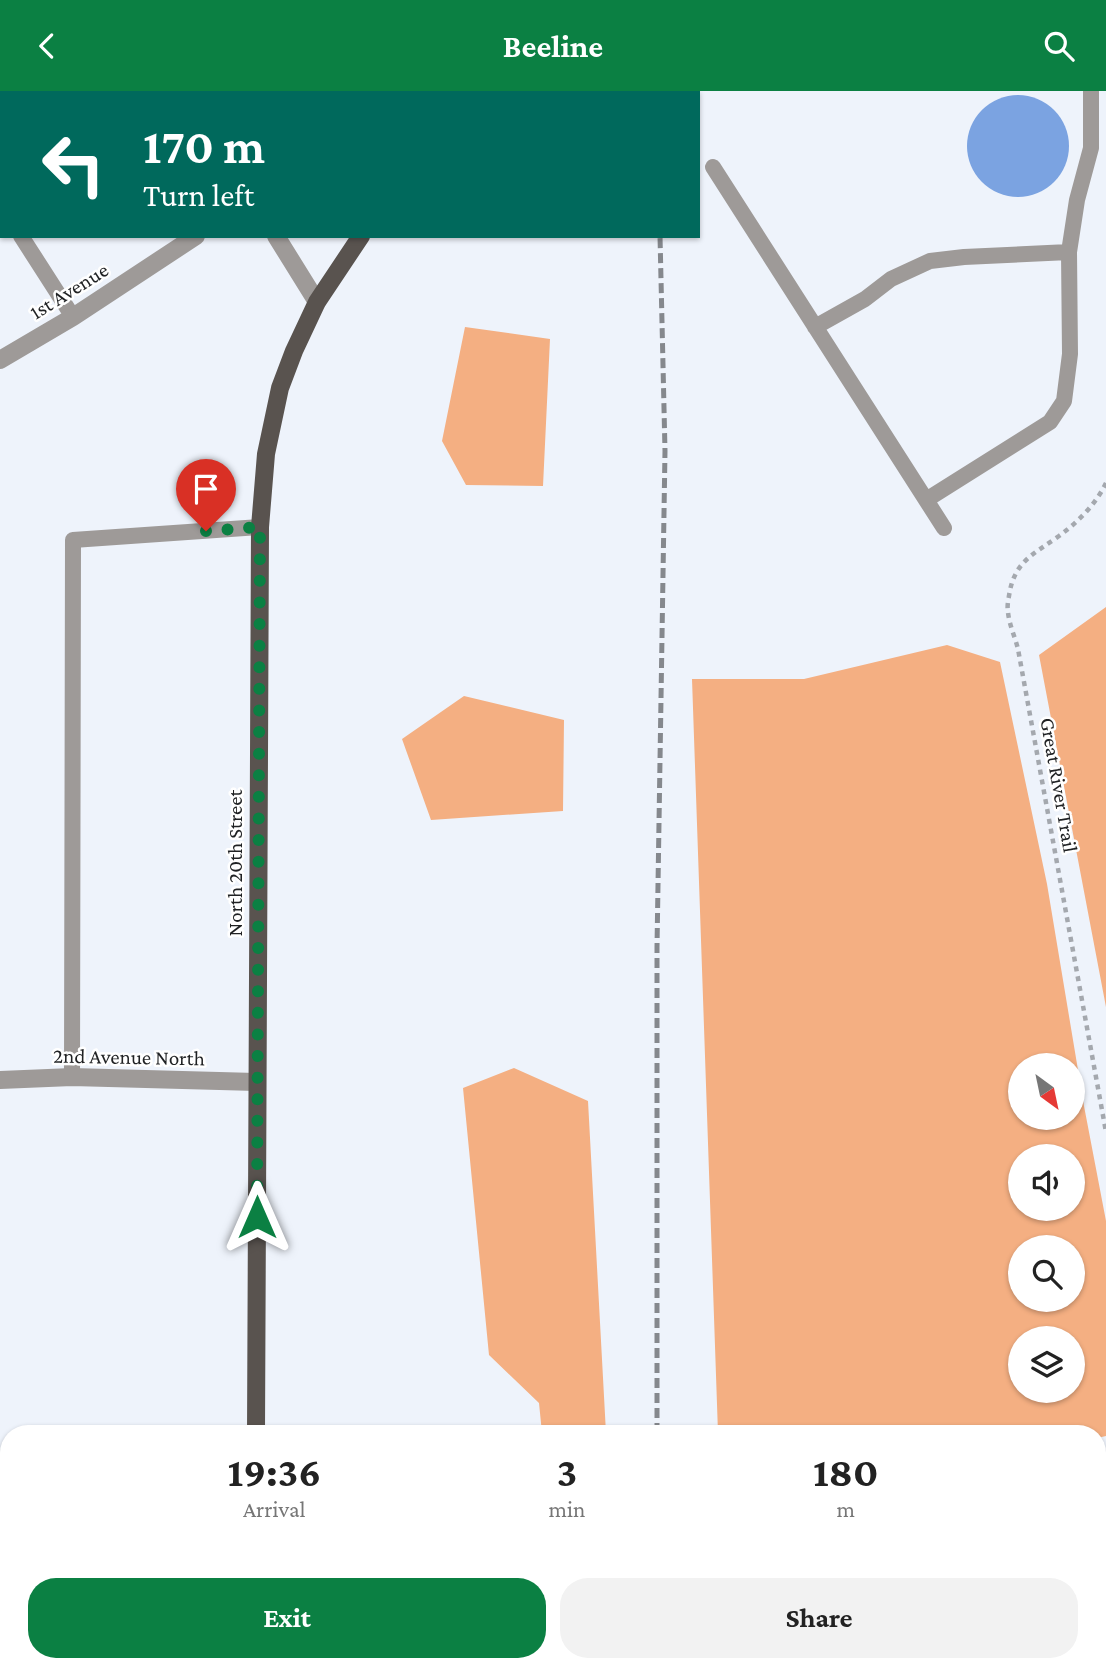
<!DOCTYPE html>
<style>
:root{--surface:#fff;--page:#f2f2f2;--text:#222;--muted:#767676;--accent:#0b8043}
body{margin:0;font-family:"Crimson Pro",serif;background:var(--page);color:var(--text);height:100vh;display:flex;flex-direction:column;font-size:26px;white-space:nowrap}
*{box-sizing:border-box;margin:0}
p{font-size:23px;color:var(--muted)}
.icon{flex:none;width:38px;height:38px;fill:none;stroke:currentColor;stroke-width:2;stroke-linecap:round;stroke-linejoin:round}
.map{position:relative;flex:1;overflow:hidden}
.details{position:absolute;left:0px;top:1334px;width:1106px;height:247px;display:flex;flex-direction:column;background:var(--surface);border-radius:28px 28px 0 0;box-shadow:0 2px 5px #0004}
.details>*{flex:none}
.hud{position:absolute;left:0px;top:0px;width:700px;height:147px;box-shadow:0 2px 5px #0004;background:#00695c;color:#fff;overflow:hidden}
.needle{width:46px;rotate:147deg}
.controls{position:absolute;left:1008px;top:962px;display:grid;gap:14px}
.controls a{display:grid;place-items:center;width:77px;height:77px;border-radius:50%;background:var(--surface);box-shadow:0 2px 5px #0004;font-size:35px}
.pin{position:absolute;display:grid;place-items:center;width:60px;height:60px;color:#fff;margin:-72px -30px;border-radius:50% 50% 50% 0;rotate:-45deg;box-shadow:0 0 7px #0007}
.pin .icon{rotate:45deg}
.me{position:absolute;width:77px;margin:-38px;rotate:0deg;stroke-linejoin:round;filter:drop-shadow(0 0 5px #0008)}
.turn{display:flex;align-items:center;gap:24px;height:147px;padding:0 28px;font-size:32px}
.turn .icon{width:91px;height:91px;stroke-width:2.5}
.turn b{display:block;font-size:49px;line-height:60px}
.eta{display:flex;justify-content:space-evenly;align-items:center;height:119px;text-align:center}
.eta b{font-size:42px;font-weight:700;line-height:49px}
.primary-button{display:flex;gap:14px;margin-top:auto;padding:14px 28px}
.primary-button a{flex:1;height:80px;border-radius:28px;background:var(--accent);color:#fff;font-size:28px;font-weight:700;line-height:80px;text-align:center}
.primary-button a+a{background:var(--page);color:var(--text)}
header{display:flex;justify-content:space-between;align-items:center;height:91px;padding:0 28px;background:var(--accent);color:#fff;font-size:32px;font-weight:700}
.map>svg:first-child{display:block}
.forest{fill:#f4af82;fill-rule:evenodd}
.water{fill:#7ba3e1}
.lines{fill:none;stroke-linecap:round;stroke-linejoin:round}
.path{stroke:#a4a8ae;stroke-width:4.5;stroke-dasharray:5 5;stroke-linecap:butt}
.service{stroke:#9e9a98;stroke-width:16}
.minor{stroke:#9e9a98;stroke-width:18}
.tertiary{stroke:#9e9a98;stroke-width:18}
.primary{stroke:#59534f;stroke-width:18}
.rail{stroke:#85888d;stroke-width:5;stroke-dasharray:10 5;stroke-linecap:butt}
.route{stroke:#0b8043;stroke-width:12;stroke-dasharray:0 21.6}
.labels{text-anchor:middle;stroke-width:5;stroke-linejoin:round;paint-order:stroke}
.street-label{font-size:21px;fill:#1f2123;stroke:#fff}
</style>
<header><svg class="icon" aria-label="back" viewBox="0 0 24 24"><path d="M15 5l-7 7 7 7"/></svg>Beeline<svg class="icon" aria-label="search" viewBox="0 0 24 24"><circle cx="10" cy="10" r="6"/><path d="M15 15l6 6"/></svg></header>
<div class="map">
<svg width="1106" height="1580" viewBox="0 0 1106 1580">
<rect width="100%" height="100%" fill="#eef3fb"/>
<!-- forest -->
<path class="forest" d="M465,236l85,12 -7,147 -77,-1 -24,-44z
M1106,516v400l-67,-352z
M947,554l53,17 47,222 37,222 22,115v215l-9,2v-5h-379l-26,-754h112zM1020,975h53v52h-53zM1020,1066h53v52h-53zM1020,1157h53v52h-53zM1020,1248h53v52h-53z
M464,605l100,24 -1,91 -132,9 -29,-81z
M514,977l74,33 18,332h-64l-3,-30 -50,-48 -26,-267z
M1106,1479v76l-9,5v-80z
M513,1572h82v8h-165z
M751,1572h344v8h-344z"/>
<!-- water -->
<path class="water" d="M967 55a51 51 0 1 1 102 0a51 51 0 1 1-102 0Z"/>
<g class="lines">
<!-- path -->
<path class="path" d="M1106,392c-10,21 -28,39 -47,53 -25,18 -45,25 -50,60 -1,5 -2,11 -1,16 1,12 7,25 10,37l88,483
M729,1580v-8"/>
<!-- service -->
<path class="service" d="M713,76l231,361
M0,112l2,3
M21,145l52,81
M815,236l50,-28 26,-20 39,-18 34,-4 105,-5 8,-52 14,-52v-57
M926,409l124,-78 14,-21 6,-47 -1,-102
M72,986l1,-537 187,-13"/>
<!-- minor -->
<path class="minor" d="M183,0l1,2
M412,2l3,-2
M276,145l41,66
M0,269l73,-43 123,-81
M0,989l72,-3 185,5"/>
<!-- tertiary -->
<path class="tertiary" d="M1097,1437l9,-1"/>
<!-- primary -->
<path class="primary" d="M467,2l1,-2
M256,1342l4,-906 6,-73 14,-66 14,-37 23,-49 44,-66
M255,1580v-8"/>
<!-- rail -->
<path class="rail" d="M660,2v-2
M657,1342v-486l8,-496 -5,-215
M660,1580v-8"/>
</g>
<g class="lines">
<!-- route -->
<path class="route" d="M206,440l54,-4 -3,690"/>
</g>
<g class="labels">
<!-- street labels -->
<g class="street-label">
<text transform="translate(69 200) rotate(-32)" y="7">1st Avenue</text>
<text transform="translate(1059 694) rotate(80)" y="7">Great River Trail</text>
<text transform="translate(235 772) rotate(-90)" y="7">North 20th Street</text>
<text transform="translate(129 966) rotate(1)" y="7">2nd Avenue North</text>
</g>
</g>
</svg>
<div class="controls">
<a><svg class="needle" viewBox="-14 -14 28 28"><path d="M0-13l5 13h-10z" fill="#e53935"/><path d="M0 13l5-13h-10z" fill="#767676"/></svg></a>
<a><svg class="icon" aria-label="sound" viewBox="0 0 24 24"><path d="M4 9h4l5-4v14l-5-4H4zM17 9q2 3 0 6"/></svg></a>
<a><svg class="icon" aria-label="search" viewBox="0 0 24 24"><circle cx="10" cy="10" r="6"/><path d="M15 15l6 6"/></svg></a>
<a><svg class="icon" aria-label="layers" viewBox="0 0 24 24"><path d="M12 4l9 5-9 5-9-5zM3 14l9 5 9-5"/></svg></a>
</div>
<div class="pin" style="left:206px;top:440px;background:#d93025"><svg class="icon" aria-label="arrive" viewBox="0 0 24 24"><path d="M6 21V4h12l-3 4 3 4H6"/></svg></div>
<svg class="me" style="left:257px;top:1126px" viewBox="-20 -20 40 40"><path d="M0-17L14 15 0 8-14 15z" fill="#0b8043" stroke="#fff" stroke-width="4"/></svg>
<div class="hud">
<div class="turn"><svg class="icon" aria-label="left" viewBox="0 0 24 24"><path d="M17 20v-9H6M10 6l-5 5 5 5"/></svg><div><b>170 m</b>Turn left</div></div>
</div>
<section class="details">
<div class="eta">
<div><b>19:36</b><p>Arrival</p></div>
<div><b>3</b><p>min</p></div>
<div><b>180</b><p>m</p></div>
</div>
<div class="primary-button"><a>Exit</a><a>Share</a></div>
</section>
</div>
